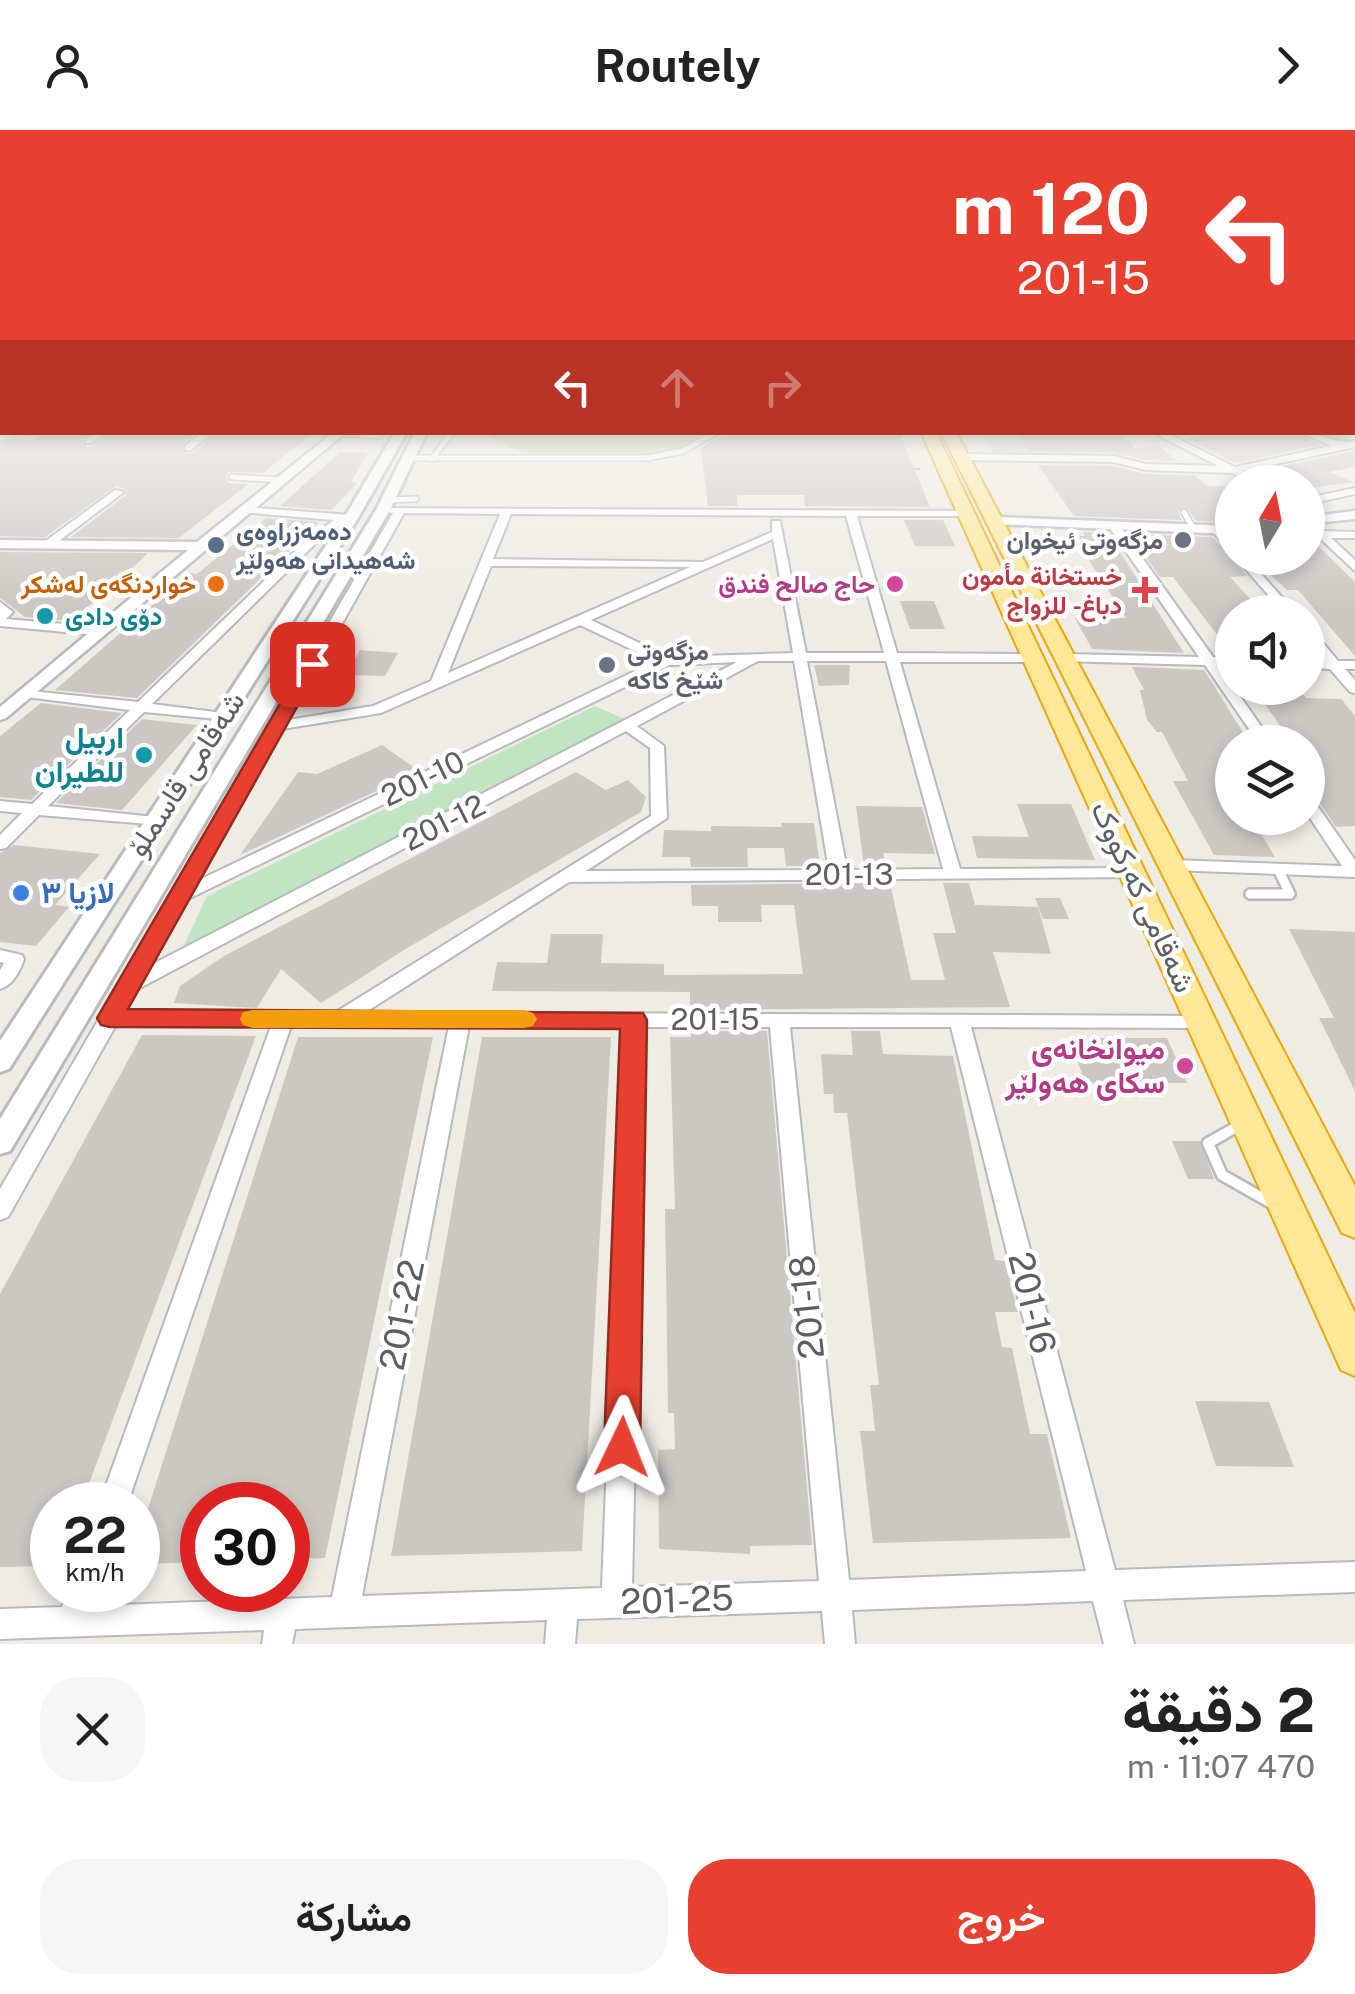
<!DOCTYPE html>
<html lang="ar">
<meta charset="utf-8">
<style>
:root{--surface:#fff;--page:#f6f6f6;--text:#222;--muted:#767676;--accent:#e74030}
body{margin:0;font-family:"Public Sans",Vazirmatn,sans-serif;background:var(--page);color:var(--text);direction:rtl;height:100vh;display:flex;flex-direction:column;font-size:38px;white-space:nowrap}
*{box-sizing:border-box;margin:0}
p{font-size:32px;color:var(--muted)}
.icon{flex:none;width:55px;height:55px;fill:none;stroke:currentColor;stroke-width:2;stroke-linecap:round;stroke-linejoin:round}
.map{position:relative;height:1514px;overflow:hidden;direction:ltr}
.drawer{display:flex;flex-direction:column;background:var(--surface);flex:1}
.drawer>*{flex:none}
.guide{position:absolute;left:0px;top:0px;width:1355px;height:305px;box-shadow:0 5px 15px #0003;direction:rtl;background:#e74030;color:#fff;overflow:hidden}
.needle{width:65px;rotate:10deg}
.buttons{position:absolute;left:1215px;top:335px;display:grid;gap:20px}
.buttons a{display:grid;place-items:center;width:110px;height:110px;border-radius:50%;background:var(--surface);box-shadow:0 5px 15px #0003;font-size:50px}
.speed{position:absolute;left:30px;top:1352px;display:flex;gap:20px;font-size:50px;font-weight:700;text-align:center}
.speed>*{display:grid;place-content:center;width:130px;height:130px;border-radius:50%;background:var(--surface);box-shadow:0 5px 15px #0003;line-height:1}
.speed small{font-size:25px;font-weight:400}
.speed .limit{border:15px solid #d22;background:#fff;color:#111}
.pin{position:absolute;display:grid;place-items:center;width:85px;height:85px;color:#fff;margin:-42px;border-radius:20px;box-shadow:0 5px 15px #0006}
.me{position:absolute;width:110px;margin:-55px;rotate:2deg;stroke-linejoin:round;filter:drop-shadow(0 0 8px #0008)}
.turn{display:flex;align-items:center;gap:35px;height:210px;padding:0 40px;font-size:45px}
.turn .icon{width:130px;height:130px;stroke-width:2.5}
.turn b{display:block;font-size:70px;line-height:85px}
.lanes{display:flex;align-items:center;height:95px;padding:0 40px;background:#0003;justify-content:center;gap:50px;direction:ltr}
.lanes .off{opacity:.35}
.round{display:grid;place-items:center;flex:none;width:105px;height:105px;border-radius:40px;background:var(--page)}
.summary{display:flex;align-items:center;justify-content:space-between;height:170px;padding:0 40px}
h1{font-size:60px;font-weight:700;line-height:75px}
.primary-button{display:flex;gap:20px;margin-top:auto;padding:20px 40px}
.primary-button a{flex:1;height:115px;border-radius:40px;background:var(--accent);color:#fff;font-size:40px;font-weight:700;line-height:115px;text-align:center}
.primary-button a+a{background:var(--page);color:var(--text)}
header{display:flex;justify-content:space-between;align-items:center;height:130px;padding:0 40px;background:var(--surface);font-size:45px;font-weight:700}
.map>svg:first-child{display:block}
.education{fill:#dedbd1}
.green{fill:#c0e5c0}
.building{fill:#cbc8c3}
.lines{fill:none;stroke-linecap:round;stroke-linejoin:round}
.service-far2-casing{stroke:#b6b9bd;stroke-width:8}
.service-far1-casing{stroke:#b6b9bd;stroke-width:14}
.service-casing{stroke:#b6b9bd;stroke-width:15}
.minor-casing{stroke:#b6b9bd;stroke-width:4}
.tertiary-casing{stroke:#b6b9bd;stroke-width:5}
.secondary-casing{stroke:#b7babf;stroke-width:6}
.trunk-casing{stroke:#eea603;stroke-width:4}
.path{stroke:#99c6a6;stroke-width:2.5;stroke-dasharray:6 2.5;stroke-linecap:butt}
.service-far2{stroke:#fff;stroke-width:5}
.service-far1{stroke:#fff;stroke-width:9}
.service{stroke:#fff;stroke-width:10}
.minor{fill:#fff;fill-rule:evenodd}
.tertiary{fill:#fff;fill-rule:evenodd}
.secondary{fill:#fff;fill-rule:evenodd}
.trunk{fill:#fde89a;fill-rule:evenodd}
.route{fill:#e74030;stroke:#962a1f;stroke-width:2.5}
.slow{fill:#f59e0b}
.worship-dot{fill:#6b7280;stroke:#fff;stroke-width:4}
.service-dot{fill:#5c6f8a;stroke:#fff;stroke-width:4}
.food-dot{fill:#e8710a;stroke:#fff;stroke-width:4}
.hotel-dot{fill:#d1479c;stroke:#fff;stroke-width:4}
.health-dot{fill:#e0444e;stroke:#fff;stroke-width:4}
.culture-dot{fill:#0f9aa8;stroke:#fff;stroke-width:4}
.shop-dot{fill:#3f7fe0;stroke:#fff;stroke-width:4}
.labels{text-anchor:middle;stroke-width:9;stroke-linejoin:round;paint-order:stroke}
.far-service-label{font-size:25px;font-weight:bold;fill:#4e5e75;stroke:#fff;text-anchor:start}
.far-worship-label{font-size:25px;font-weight:bold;fill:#5b616d;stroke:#fff;text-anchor:end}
.far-health-label{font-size:25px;font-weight:bold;fill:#be3a42;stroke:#fff;text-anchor:end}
.far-food-label{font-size:25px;font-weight:bold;fill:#c56008;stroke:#fff;text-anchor:end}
.far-hotel-label{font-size:25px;font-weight:bold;fill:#b23c85;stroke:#fff;text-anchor:end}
.far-culture-label{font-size:25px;font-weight:bold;fill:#0d838f;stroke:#fff;text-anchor:start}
.culture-label{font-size:30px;font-weight:bold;fill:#0d838f;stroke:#fff;text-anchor:end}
.street-label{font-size:30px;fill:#5b5f64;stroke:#fff}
.shop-label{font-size:30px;font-weight:bold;fill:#366cbe;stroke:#fff;text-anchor:start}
.hotel-label{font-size:30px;font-weight:bold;fill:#b23c85;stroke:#fff;text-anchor:end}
.near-street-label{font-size:35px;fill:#5b5f64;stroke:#fff}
</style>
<header><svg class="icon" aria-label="forward" viewBox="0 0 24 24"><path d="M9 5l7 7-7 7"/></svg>Routely<svg class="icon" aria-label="person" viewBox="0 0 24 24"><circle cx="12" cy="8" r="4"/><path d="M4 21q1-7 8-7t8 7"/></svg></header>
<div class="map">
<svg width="1355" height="1514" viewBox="0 0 1355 1514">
<rect width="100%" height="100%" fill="#eeece3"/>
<!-- education -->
<path class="education" d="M982,303h138l23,23 -149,-1z"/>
<!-- green -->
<path class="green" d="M487,303h222c-45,33 -180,40 -222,0z
M595,576l34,15 -450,235 28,-60z"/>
<!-- building -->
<path class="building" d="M47,302h42l-7,7 4,8 8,-1 17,-14h85l-13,11 2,11 8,-1 24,-21h97l-51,41 -35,-1 -2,6 3,5 19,1 -69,54 -108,-1 55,-42 1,-5 -11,-4 -71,51 -45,-1v-97l34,1z
M899,302l31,75 -125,-1 -1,-11h-67v11h-29l-7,-58 14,-8 21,-7z
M1017,302l105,3 14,14 21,-4 20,16 -31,-1 -33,-8 -84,-1z
M1223,302h73l23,13 -84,18 -48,-24z
M1355,321v16l-26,5 24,10 -45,6v-6h-29l-24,-10z
M340,322l28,1 -17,29 6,1 -26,27 -51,-4z
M1038,335l75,1 33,8 48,1 13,11h25v36l-36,-1 -11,-15 -7,5 3,9 -107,-4z
M266,388l53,4 -182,176 -82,-8 134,-117 8,1z
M904,390h39l12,26h-40z
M1083,402l25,1 76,120 -92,-4 -17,-31h51l-37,-58 -10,-24h6z
M1130,404l82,3 19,17 16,22 -17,1 32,35h-30v42l-59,-77h-13z
M1308,406l47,46v74l-57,-66h-11l-35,-32h56z
M0,422l148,1 -38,37 -42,31 -43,-4 -25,-19z
M900,471h34l11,28h-35z
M360,520l38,3 -13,23 -39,-1z
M814,535h36l-1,20 -30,1z
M1132,537l72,3 45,72h-17v76h20l23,39 -61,-2 -41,-74h15l-26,-49h-5l-10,-12 -7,-30h4z
M1253,558h44l9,10 35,1 14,17v110l-19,1 -19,-28 -9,-3v-54h-16z
M41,573l81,10 -91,87 -31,-3v-61z
M142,589l55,6 -75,85 -66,-7z
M382,615l37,26 -179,84 58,-83 19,2z
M576,642l30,18 22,-10 18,17 -5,15 -232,135 -88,56 -40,-34 -24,39 -83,-5 6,-17 44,-30z
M1017,674h54l24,56 -118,-2 -5,-22 57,1z
M856,676l66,1 13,47 -52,-1 3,13h-22z
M781,693h33l6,43h-34l-2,-18h-37l1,19h-57l-1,-10h-28l2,-27 47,1v-5l71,1z
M14,715l86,9 -45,51 14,2 -33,39 -36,-4v-89z
M890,753l21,97h34l-12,-47h23l-13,-50h26l6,22 63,2 13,47 -58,-2 17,55 -320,3v-18l-198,-1 5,-29 50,1 4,-29h52l-2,29 63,1v11l139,-1 -9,-69h-33l1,17h-44v-16h-26l-1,-21z
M1035,768h25l9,21h-26z
M1289,799l66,3v159l-36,-73h15z
M691,901h76l45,514 -62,1v8l-91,-5 -1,-99 17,-1 -1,-36h-6l-2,-146 -1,-58h10l-5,-172h21z
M851,901h29l3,23 70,2 42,204 10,1 13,51h-23l7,35 10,1 18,86h17l24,104 -198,5 -13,-112h15l-5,-46h9l-32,-272h-13l-1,-19h-9l-3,-40 32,1z
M142,905l114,1 -175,469h-29v61l-52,1v-273z
M298,907h135l-108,521 -37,1v-54h-86v57l-64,2v-24z
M482,907h129l-29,514 -191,5z
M1070,908h97l20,45h-102z
M1172,1011h28l14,38h-26z
M1195,1271l74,1 25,65 -78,-1z"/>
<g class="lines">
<defs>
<path id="service-far2" d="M341,303l38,3
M407,328h240l36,-7 33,-19
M432,329l20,-27
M232,347l49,3
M389,370l27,-1
M1184,382l10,18"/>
<path id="service-far1" d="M1250,764h40l-12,-25"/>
<path id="service" d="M1240,995l-32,18 14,32 51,29"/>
<path id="minor" d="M1355,268v6l-3,1v-6z
M2,290v6l-2,1v-6z
M96,302h11l-15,11h-6v-4z
M202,302h11l-22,18h-6v-4z
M1152,302h12l71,35 96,-21 -31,-14c20,0 35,13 55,9v6l-112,24 20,11h-12l-19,-9 -86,-3 -33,-8 -152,-2 -5,-3 5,-3 152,2 33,8 72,2z
M1355,358v6l-47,10v-6z
M115,360l9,2 -73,55h-8v-4z
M243,377l108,8 5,3 -20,9 -20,16 -164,161 71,9 5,1v6l-84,-8 -96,94 107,11 6,2 2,3 -2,3 -122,-10 -33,33 -6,1v-14l22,-22 -22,-2v-10l32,3 98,-94 -104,-13 -5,-1v-6l117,12 170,-163 26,-19 -95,-8v-4z
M385,378l583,3 1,2 -5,3h-107l40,137 134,1 7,4 -7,4h-131l60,207 171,-1 9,5 -3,4 -568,5 -203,130 841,4 3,5 -3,5 -7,2 -229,-1 144,543 240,-8v30l-232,8 11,44h-30l-11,-43 -241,9 3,34h-30l-3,-33 -245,8 -2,25h-30l2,-24 -252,9 -3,15h-30l2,-14 -264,9v-30l62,-2 6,-17h30l-5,16 239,-9 117,-571h-158l-164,479h-28l172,-479 -155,-1 -108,192 -8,3v-31l393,-676 -8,-1zM404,383l96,1 -69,167 -58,25 -85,14zM511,384l335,2 38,137h-78l-26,-132h-8v11l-69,30 -210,-3zM773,409l20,114 -124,4 -78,-37zM491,436l199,1 -242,106zM580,495l76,36 -459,220 85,-152 99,-16zM758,531h36l35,209 -243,1 81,-53 -3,-72 -27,-20zM807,531h79l57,208 -96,1zM737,532l-588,304 37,-66 484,-235zM626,601l24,17 1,68 -315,196 -212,-1 12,-21zM469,896l155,1 -22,561 -240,8zM644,897h126l49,554 -187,6zM790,897h161l135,544 -237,9z
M1313,393l11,8 31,1v6h-24l24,22v11l-46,-43 -1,-2z
M1111,395h8l94,132 19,1v8h-13l53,76h-14l-53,-77 -145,-4v-6l5,-1 134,3 -90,-130z
M1218,398l14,13v9l-4,-1 -16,-18z
M1236,428h11l48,54h-12z
M0,472l13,10 -7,7 92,8 6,4 -6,4 -98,-9z
M1308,500l5,1 25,30h17v8h-10l10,11v13l-5,-1 -20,-23 -22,-1v-8h15l-15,-18z
M1308,669l6,2 41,59v17l-184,-7 -9,-5 9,-5 171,6 -34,-51z
M0,820l22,5 2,4c-4,12 -11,26 -24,30v-19l4,-7 -4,-1z"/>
<path id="tertiary" d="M334,302h12l-340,286 -6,2v-13l188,-157 -188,-2v-8l197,2z
M1355,381v8l-30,3 -17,8v-9l14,-6z
M995,387l237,9v8l-241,-10v-6z"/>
<path id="secondary" d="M395,302h12l-49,86 -349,551 -9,3v-31l344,-523z
M415,302h12l-37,78 -380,641 -10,3v-35l376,-609z"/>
<path id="trunk" d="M921,302h15l419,881v63l-14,-6z
M941,302h15l399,754v52l-13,-5z"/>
</defs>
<!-- service-far2 casing -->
<use href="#service-far2" class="service-far2-casing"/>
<!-- service-far1 casing -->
<use href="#service-far1" class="service-far1-casing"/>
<!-- service casing -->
<use href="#service" class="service-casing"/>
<!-- minor casing -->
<use href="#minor" class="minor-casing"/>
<!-- tertiary casing -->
<use href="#tertiary" class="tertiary-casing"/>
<!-- secondary casing -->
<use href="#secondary" class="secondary-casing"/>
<!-- trunk casing -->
<use href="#trunk" class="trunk-casing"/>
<!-- path -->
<path class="path" d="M914,339h8"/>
<!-- service-far2 -->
<use href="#service-far2" class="service-far2"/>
<!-- service-far1 -->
<use href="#service-far1" class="service-far1"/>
<!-- service -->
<use href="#service" class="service"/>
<!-- minor -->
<use href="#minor" class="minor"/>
<!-- tertiary -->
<use href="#tertiary" class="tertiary"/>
<!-- secondary -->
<use href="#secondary" class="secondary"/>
<!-- trunk -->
<use href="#trunk" class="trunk"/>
</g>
<!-- sky -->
<linearGradient id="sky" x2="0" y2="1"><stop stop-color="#8cc2f1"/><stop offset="0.56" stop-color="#f7f6f2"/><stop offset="1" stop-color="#f7f6f2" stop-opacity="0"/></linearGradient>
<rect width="1355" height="480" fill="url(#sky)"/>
<!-- route -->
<path class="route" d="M312,529l9,5 -193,345 515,4 4,7 -7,427 -6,12 -12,5 -13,-5 -5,-12 16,-418 -510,-2 -9,-2 -4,-7 206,-354z"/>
<!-- slow -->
<path class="slow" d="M253,880h271l9,3 4,6 -4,7 -9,2h-271l-10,-3 -3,-6 3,-7z"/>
<!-- markers -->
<g class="worship-dot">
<circle cx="1183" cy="410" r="10"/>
<circle cx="607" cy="535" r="10"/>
</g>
<circle class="service-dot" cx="216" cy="415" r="10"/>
<circle class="food-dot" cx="216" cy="454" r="10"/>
<g class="hotel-dot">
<circle cx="895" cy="454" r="10"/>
<circle cx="1185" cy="936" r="10"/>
</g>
<path class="health-dot" d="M1140 445h10v10h10v10h-10v10h-10v-10h-10v-10h10z"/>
<g class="culture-dot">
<circle cx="45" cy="486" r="10"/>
<circle cx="144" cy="625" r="10"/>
</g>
<circle class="shop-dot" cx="21" cy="763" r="10"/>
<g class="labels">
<!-- far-service labels -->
<g class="far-service-label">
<text x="236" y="410">دەمەزراوەی<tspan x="236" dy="29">شەهیدانی هەولێر</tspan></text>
</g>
<!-- far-worship labels -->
<g class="far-worship-label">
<text x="1163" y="419">مزگەوتی ئیخوان</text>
<text x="627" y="530" text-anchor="start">مزگه‌وتی<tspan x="627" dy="29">شێخ كاكه</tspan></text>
</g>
<!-- far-health labels -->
<g class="far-health-label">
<text x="1122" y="455">خستخانة مأمون<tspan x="1122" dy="29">دباغ- للزواج</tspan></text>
</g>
<!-- far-food labels -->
<g class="far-food-label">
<text x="196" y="463">خواردنگەی لەشکر</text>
</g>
<!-- far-hotel labels -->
<g class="far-hotel-label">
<text x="875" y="463">حاج صالح فندق</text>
</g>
<!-- far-culture labels -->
<g class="far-culture-label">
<text x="65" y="495">دۆى دادى</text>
</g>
<!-- culture labels -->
<g class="culture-label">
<text x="124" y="618">اربيل<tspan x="124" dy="34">للطيران</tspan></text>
</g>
<!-- street labels -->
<g class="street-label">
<text transform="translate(186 644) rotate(-57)" y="10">شەقامی قاسملۆ</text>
<text transform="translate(423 649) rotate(-26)" y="10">201-10</text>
<text transform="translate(444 693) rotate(-27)" y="10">201-12</text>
<text x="849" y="755">201-13</text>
<text transform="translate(1143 767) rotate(65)" y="10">شەقامی کەرکووک</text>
<text x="715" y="900">201-15</text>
</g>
<!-- shop labels -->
<g class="shop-label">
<text x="41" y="773">لازیا ٣</text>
</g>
<!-- hotel labels -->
<g class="hotel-label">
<text x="1165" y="929">میوانخانەی<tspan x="1165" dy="34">سکای هەولێر</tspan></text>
</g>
<!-- near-street labels -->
<g class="near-street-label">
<text transform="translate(1032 1173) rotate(76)" y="12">201-16</text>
<text transform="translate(807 1177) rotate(-96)" y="12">201-18</text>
<text transform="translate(402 1185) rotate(-79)" y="12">201-22</text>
<text transform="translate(677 1470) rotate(-2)" y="12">201-25</text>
</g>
</g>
</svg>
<div class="buttons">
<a><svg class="needle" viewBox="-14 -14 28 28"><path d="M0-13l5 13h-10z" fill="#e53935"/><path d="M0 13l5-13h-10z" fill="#767676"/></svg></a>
<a><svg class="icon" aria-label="sound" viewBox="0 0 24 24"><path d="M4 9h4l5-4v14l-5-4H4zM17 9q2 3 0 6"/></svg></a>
<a><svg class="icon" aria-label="layers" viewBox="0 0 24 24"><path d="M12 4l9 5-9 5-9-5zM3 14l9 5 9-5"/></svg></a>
</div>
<div class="speed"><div>22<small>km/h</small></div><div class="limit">30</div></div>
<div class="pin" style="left:312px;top:534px;background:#d93025"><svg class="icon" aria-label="arrive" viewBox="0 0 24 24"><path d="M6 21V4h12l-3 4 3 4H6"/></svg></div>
<svg class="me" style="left:622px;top:1317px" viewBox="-20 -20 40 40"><path d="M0-17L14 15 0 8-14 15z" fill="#e74030" stroke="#fff" stroke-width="4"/></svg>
<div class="guide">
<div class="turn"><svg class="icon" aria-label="left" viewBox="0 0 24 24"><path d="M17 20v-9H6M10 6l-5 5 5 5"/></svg><div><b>120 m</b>201-15</div></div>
<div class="lanes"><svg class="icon" aria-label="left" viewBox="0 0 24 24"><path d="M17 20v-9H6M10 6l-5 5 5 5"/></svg><svg class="icon off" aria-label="ahead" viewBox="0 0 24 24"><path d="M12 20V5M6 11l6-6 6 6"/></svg><svg class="icon off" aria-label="right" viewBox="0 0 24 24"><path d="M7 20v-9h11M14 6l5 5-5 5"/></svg></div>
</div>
</div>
<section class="drawer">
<div class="summary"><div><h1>2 دقيقة</h1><p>470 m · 11:07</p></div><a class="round"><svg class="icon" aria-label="close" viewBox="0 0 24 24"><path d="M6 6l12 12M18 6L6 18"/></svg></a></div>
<div class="primary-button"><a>خروج</a><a>مشاركة</a></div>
</section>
